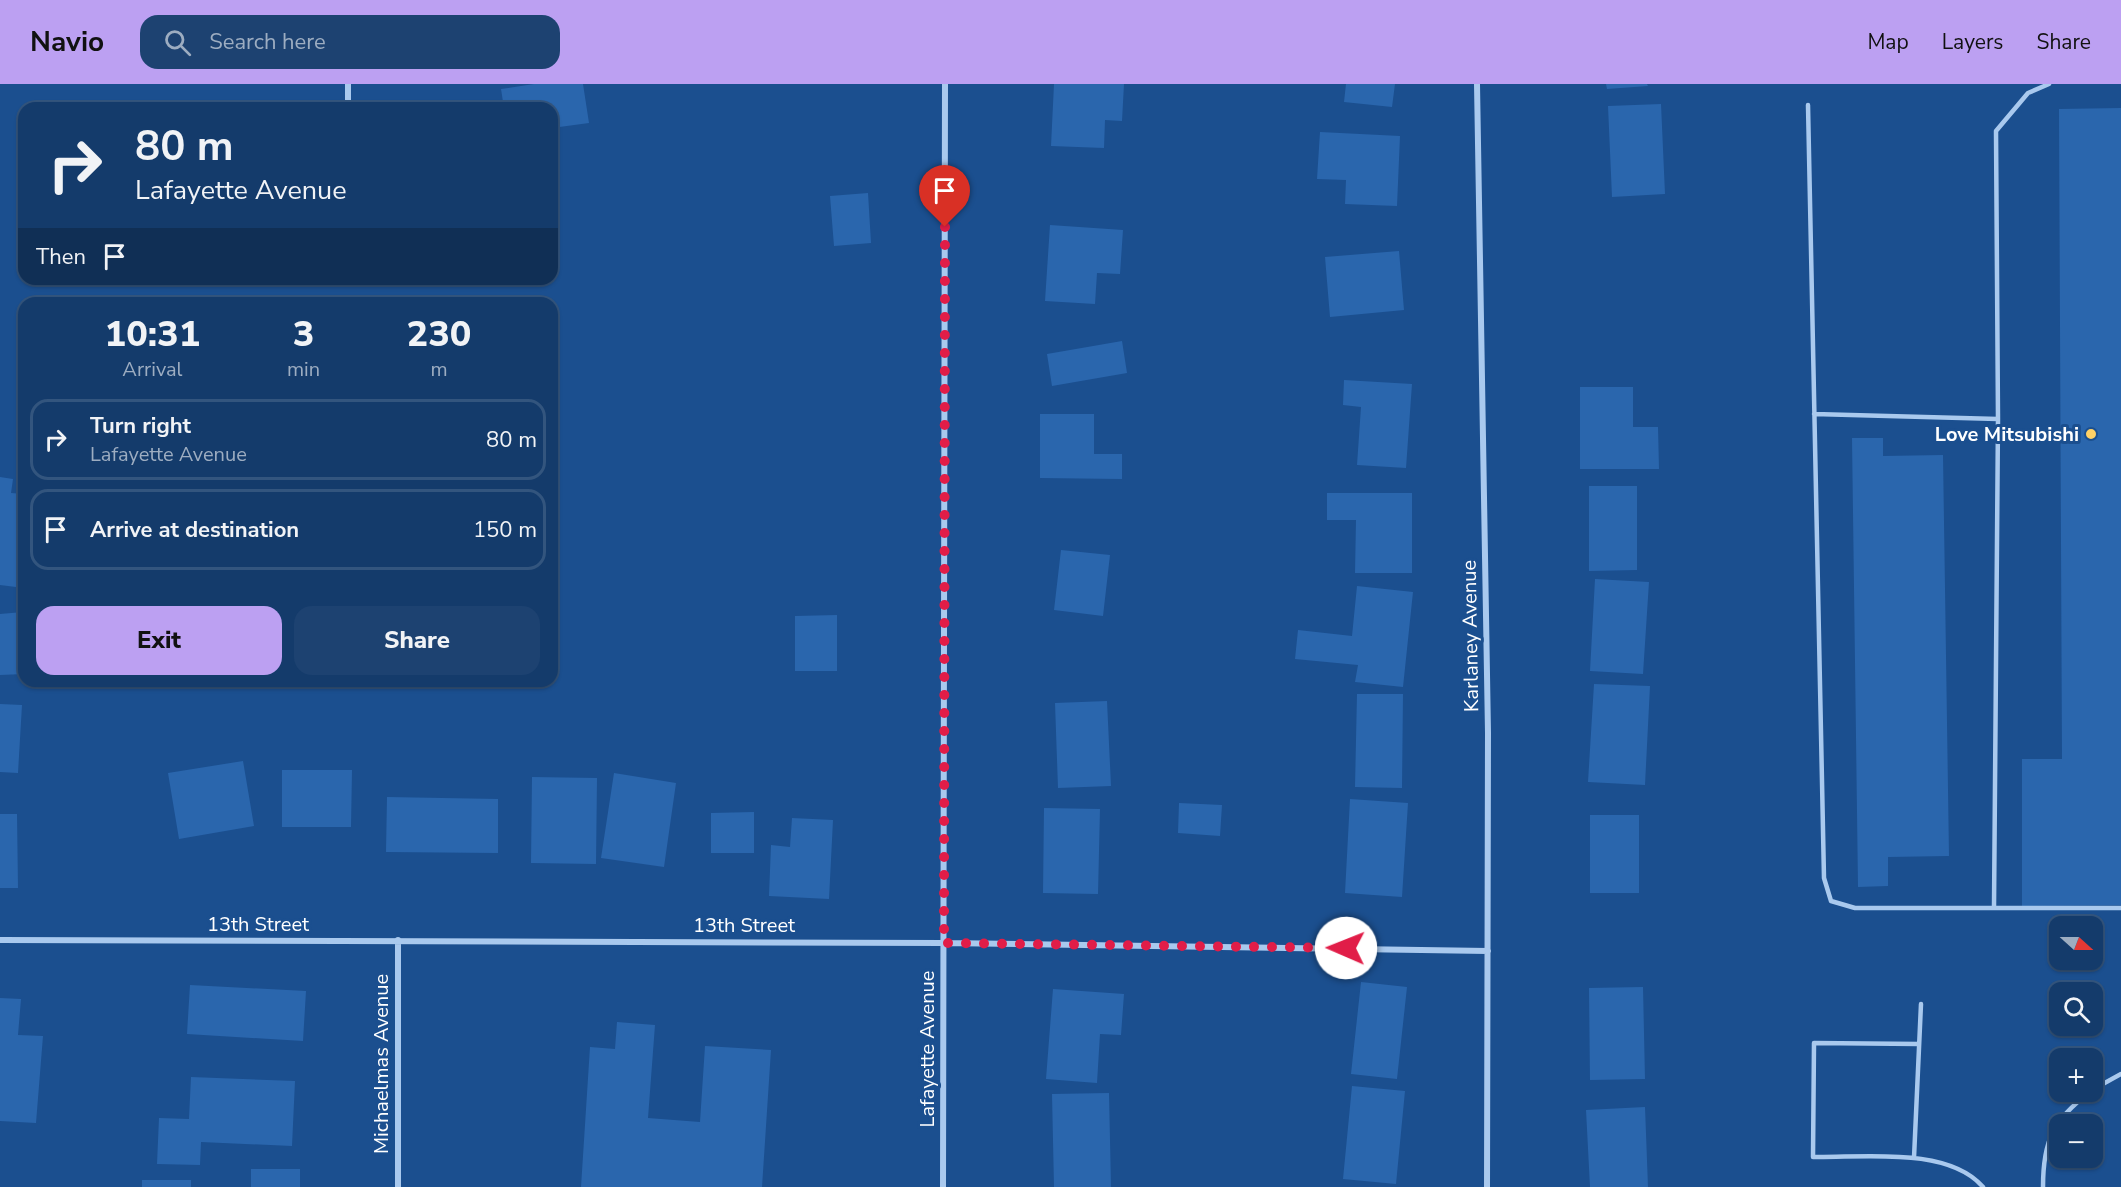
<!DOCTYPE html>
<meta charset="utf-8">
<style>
:root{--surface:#143b6b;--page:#1d4271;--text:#f1f3f6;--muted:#9dadc1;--line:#33557e;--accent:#bca0f2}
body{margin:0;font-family:"Nunito Sans",sans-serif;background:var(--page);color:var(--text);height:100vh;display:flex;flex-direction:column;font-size:22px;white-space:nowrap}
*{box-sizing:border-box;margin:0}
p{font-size:20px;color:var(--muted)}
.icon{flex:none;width:33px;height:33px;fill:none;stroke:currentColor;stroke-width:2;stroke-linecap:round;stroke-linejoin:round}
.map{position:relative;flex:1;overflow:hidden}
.sheet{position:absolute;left:18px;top:213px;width:540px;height:390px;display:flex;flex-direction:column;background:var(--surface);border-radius:18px;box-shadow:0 2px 4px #0004,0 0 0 2px var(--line)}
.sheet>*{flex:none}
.top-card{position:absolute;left:18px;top:18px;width:540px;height:183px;border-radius:18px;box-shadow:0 2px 4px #0004,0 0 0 2px var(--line);background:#143b6b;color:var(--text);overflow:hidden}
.needle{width:39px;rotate:111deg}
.controls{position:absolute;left:2049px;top:832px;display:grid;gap:12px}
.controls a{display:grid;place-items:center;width:54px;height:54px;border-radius:12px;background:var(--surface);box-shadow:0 2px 4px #0004,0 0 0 2px var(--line);font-size:30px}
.pin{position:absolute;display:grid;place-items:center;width:51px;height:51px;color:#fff;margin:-62px -26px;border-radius:50% 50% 50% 0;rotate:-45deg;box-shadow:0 0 6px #0007}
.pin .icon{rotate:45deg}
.me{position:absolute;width:66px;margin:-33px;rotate:271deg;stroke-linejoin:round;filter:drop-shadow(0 0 4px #0008)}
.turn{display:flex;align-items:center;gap:21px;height:126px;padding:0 18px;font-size:27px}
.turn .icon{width:78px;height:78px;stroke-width:2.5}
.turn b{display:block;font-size:42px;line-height:51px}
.then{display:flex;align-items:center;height:57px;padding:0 18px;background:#0003;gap:12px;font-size:22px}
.eta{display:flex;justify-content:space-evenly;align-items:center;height:102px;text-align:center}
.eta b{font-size:36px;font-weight:800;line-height:42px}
.cta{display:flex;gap:12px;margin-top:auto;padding:12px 18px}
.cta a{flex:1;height:69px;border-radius:18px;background:var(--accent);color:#111;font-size:24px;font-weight:800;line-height:69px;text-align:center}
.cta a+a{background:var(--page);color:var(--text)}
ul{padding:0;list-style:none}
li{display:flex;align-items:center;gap:18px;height:81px;margin:0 12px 9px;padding:0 6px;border:3px solid var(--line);border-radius:18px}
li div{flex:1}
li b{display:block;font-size:22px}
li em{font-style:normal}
header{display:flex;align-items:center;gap:36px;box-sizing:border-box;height:84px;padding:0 30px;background:var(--accent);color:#111}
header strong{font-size:28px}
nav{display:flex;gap:33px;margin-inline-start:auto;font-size:21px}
.search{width:420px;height:54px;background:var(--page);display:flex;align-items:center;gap:15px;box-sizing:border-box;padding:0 21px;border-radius:18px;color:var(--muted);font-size:22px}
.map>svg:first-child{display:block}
.building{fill:#2a66ad}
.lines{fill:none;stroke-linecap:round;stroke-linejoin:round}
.lane{stroke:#a9c9ee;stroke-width:4.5}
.street{stroke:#a9c9ee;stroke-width:6}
.route{stroke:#e11d48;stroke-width:10;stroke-dasharray:0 18}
.poi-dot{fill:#ffd166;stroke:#1b4f8f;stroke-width:2}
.labels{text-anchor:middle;stroke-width:6;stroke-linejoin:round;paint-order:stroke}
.poi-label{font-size:20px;font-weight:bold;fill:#fff;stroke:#1b4f8f;text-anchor:end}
.street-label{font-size:20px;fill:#fff;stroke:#1b4f8f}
</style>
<header>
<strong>Navio</strong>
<div class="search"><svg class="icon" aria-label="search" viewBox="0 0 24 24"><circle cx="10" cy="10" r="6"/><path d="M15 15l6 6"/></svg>Search here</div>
<nav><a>Map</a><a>Layers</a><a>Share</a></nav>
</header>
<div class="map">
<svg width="2121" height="1103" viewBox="0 0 2121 1103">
<rect width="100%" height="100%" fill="#1b4f8f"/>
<!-- building -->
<path class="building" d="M534,0h49l6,39 -37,5v-20h-48l-3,-19z
M1054,0h70l-2,37 -17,-1 -1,28 -53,-2z
M1346,0h49l-3,23 -48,-5z
M1606,0h41l1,2 -41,3z
M1661,20l4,90 -53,3 -4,-91z
M2121,24v797l-99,1v-147h40l-3,-650z
M1320,48l80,4 -3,70 -52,-2 1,-24 -29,-1z
M868,109l3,50 -37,3 -4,-50z
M1050,141l73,5 -3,44 -23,-1 -2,31 -50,-3z
M1399,167l5,59 -74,7 -5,-60z
M1122,257l5,32 -75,13 -5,-32z
M1344,296l68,4 -6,84 -49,-3 4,-58 -18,-2z
M1580,303h53v40h25l1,42h-79z
M1040,330h54v40h28v25l-82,-1z
M1852,354h31v18l60,-1 6,401 -61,1v29l-30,1z
M0,393l13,2 -2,14 13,1v94l-24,-3z
M1589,402h48v84l-48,1z
M1327,409h85v80h-57l1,-53h-29z
M1061,466l49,5 -7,61 -49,-6z
M1595,495l54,3 -6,92 -53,-3z
M1357,502l56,6 -10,95 -48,-5 3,-17 -63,-6 3,-29 54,6z
M23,528l1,62 -24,1v-61z
M837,531v56h-42v-55z
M1594,600l56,2 -5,99 -57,-3z
M1357,610h46l-1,94 -47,-1z
M1107,617l4,85 -53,2 -3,-85z
M0,620l22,1 -4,68 -18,-1z
M243,677l11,65 -75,13 -11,-66z
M282,686h70l-1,57h-69z
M614,689l62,10 -12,84 -63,-9z
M532,693l65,1 -1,86 -65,-1z
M387,713l111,2v54l-112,-1z
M1350,715l58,4 -6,94 -57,-4z
M1179,719l43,2 -2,31 -42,-3z
M1044,724l56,1 -2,85 -55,-1z
M754,728v41h-43v-40z
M0,730h17l1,74h-18z
M1590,731h49v78h-49z
M792,734l41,2 -4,79 -60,-3 2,-51 19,2z
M1361,898l46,5 -10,92 -46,-5z
M190,901l116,6 -3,50 -116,-7z
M1643,903l2,92 -55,1 -1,-92z
M1053,905l71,5 -3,41 -21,-1 -3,49 -51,-4z
M0,914l21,1 -3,36 25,1 -7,87 -36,-2z
M617,938l38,3 -7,93 52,4 5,-76 66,4 -9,137h-181l9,-140 25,2z
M191,993l104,4 -3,65 -91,-4 -1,23 -43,-1 2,-46 30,1z
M1352,1002l53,5 -9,93 -53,-5z
M1109,1009l2,94h-57l-2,-93z
M1645,1023l3,80h-58l-4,-77z
M251,1085h49v18h-49z
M142,1096h49v7h-49z"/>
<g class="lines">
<!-- lane -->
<path class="lane" d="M1808,21l16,773 7,23 24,7h266
M1814,330l184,5 -4,489
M1998,335l-2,-288 32,-38 21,-9
M1919,960l-105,-1 -1,114c49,1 135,-11 170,30
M2092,1006l29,-16
M1914,1074l7,-154
M2043,1103c0,-47 10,-67 47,-95"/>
<!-- street -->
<path class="street" d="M348,0v24
M1477,0l11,649 -1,454
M0,856l944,3 544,8
M398,856v247
M943,1103l2,-1103"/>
</g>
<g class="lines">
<!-- route -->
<path class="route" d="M945,143l-1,716 402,5"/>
</g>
<!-- markers -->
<circle class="poi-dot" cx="2091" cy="350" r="6"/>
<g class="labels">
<!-- poi labels -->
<g class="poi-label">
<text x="2079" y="357">Love Mitsubishi</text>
</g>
<!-- street labels -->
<g class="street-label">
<text transform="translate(1470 552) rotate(-91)" y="7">Karlaney Avenue</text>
<text x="258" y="847">13th Street</text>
<text x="744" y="848">13th Street</text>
<text transform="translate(927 965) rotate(-90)" y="7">Lafayette Avenue</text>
<text transform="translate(381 980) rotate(-90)" y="7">Michaelmas Avenue</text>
</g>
</g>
</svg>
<div class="controls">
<a><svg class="needle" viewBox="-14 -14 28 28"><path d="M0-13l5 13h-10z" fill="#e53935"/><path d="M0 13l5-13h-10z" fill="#9dadc1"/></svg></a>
<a><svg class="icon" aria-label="search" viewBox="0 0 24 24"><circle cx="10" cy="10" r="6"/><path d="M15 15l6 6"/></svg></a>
<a>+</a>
<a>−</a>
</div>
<div class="pin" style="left:945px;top:143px;background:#d93025"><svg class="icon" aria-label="arrive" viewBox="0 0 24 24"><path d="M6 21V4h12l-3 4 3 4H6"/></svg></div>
<svg class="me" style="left:1346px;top:864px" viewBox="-20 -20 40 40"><circle r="19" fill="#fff"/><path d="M0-13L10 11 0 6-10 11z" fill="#e11d48"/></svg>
<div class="top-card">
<div class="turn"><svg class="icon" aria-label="right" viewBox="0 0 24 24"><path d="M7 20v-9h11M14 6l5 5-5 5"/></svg><div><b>80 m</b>Lafayette Avenue</div></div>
<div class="then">Then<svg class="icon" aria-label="arrive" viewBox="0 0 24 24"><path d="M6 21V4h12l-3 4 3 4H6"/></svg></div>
</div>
<section class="sheet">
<div class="eta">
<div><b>10:31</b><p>Arrival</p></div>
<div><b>3</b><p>min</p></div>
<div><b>230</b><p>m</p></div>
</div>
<ul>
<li><svg class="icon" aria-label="right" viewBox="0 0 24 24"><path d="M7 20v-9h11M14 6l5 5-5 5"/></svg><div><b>Turn right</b><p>Lafayette Avenue</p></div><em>80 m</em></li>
<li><svg class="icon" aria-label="arrive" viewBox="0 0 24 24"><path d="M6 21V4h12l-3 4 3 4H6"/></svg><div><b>Arrive at destination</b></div><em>150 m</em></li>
</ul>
<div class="cta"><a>Exit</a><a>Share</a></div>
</section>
</div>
